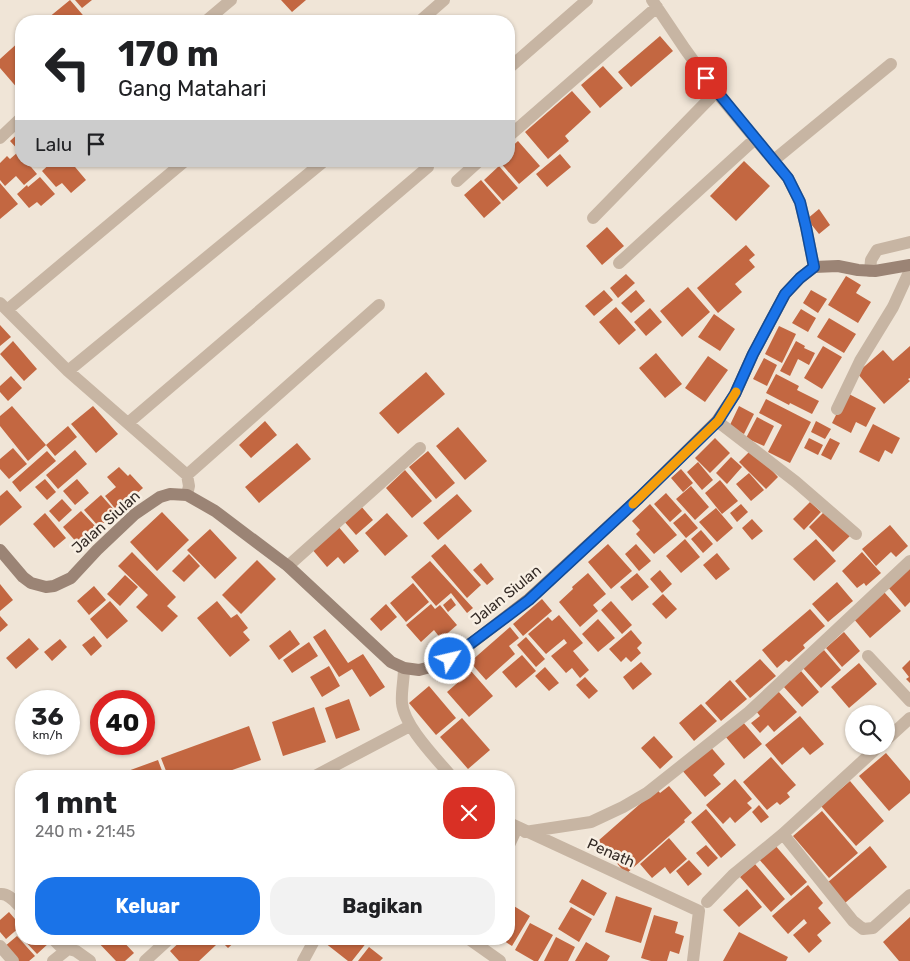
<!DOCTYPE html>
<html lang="id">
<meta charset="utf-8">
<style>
:root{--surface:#fff;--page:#f2f2f2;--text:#202124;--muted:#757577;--accent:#1a73e8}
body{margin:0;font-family:Rubik,sans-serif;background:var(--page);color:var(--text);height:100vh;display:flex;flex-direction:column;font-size:19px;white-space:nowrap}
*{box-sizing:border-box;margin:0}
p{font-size:16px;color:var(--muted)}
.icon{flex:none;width:28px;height:28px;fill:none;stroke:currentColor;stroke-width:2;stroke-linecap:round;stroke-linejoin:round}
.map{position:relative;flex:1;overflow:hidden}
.side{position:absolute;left:15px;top:770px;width:500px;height:175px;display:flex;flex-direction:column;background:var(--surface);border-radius:20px;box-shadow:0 1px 4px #0004}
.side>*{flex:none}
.hud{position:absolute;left:15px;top:15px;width:500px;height:152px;border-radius:20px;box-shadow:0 1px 4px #0004;background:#fff;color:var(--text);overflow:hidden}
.fabs{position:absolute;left:845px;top:705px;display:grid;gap:10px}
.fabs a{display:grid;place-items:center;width:50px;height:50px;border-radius:50%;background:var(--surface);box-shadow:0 1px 4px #0004;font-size:25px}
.speed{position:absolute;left:15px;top:690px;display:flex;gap:10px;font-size:25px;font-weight:700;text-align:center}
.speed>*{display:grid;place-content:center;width:65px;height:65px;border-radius:50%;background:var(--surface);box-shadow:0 1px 4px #0004;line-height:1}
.speed small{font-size:12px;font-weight:400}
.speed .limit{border:8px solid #d22;background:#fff;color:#111}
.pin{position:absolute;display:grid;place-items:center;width:42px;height:42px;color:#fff;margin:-21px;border-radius:10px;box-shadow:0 2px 8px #0006}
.me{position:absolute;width:55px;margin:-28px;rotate:55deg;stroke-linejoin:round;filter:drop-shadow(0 0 4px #0008)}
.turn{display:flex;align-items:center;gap:18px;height:105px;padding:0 20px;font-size:22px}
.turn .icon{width:65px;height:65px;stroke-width:2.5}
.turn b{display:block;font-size:35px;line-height:42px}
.then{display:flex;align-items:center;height:48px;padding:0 20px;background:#0003;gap:10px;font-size:19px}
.round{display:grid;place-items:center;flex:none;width:52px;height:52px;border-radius:20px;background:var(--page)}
.overview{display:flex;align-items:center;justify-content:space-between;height:85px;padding:0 20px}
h1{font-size:30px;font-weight:700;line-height:38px}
.button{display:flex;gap:10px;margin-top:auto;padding:10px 20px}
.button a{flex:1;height:58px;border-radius:20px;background:var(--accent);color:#fff;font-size:20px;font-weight:700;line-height:58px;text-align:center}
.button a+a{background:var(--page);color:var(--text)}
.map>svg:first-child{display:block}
.building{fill:#c36741}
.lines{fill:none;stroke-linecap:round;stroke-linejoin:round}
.street{stroke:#c7b5a3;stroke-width:12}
.secondary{stroke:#9b8475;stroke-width:12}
.route-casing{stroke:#114b97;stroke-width:12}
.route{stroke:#1a73e8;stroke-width:9}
.slow{stroke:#f59e0b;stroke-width:9}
.labels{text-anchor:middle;stroke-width:5;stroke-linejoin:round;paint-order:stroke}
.street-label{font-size:15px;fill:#332a25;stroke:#f8efe3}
</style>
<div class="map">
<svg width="910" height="961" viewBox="0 0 910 961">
<rect width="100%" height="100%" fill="#f0e5d7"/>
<!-- building -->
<path class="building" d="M70,0l18,21h-37l-3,-3z
M75,0h17l-10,8z
M281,0h25l-14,12z
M660,36l13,15 -42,36 -13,-15z
M21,40v23l-2,2 2,3v21l-2,1 -19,-22v-9z
M603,66l20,22 -23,20 -19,-23z
M572,91l19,21 -26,24 4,5 -21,18 -23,-27z
M21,131v22l-11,-12z
M518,141l22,25 -21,18 -20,-23h10v-12z
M18,152l3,4v5h5l11,13 -13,11 -8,-9 -11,10 -5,-6v-17l7,-7 3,3z
M560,154l11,13 -24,20 -11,-13z
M53,161h17l16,19 -15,13 -9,-10 -6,4 -14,-16z
M744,161l26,25 -34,35 -26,-25z
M499,166l19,22 -15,13 -19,-21z
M40,177l15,17 -14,12 -4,-4 -8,6 -12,-14 10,-9 1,2z
M481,180l20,23 -17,15 -20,-23z
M0,183l18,21 -18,15z
M819,209l11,16 -11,9 -12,-15z
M607,227l17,19 -22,19 -16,-19z
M746,245l9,10 -6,5 6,7 -20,17 7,8 -24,21 -21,-25z
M626,274l9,9 -17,15 -8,-10z
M846,276l15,9 -5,8 15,9 -13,21 -30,-18z
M688,287l22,25 -28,25 -22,-26z
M604,290l9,10 -19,16 -9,-10z
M636,290l9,11 -14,12 -10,-10z
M811,290l16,9 -9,14 -15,-10z
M616,307l20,23 -17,15 -20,-23z
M650,308l12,14 -16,14 -12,-14z
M801,309l15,9 -8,14 -16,-9z
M714,314l21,15 -15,22 -22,-14z
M829,318l27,16 -12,19 -27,-16z
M0,325l11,12 -11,9z
M779,326l17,8 -14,29 -17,-9z
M13,341l24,28 -13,12 -24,-27z
M796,341l9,5 -1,2 11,5 -6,12 -11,-6 -8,17 -10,-5z
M823,346l19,11 -20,32 -18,-11z
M910,346v32l-2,1 2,2 -26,23 -27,-31 26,-23 10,11z
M656,353l26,31 -17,14 -26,-30z
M708,356l20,14 -23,32 -20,-14z
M764,358l13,7 -10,21 -14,-7z
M426,372l19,22 -47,40 -19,-21z
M776,374l23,12 -2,4 22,11 -7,13 -22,-11 -1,2 -23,-12z
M11,376l11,12 -14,13 -8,-9v-6z
M847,393l29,15 -10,19 -10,-5 -5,11 -19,-10z
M766,399l45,23 -21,41 -22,-11 14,-27 -23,-12z
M12,406l34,39 -18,16 -28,-35v-10z
M93,406l25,28 -22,19 -25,-29z
M739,406l15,8 -10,20 -15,-7z
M757,417l17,9 -10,20 -18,-8z
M265,421l12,14 -26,23 -12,-13z
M816,421l15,8 -6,10 -14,-7z
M873,424l27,14 -8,16 -7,-4 -6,12 -20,-10z
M68,426l9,11 -22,19 -9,-11z
M458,427l29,34 -22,19 -29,-34z
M715,438l15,15 -20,20 -15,-15z
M809,438l14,7 -5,10 -14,-7z
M830,438l10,5 -9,17 -10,-5z
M297,443l14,16 -52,44 -14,-16z
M13,448l14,16 -18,15 -9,-10v-10z
M752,449l26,28 -12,12 -27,-27z
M75,450l12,14 -29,25 -12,-14z
M47,451l9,10 -36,31 -8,-10z
M428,451l27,32 -19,16 -27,-32z
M731,457l11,10 -15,17 -11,-11z
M698,462l15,18 -11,10 -15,-18z
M119,467l9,9 2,-2 13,14 -26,23 -12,-15 11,-9 -9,-10z
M681,469l12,14 -10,9 -12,-14z
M405,470l27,31 -20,17 -26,-30z
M749,473l15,17 -13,11 -15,-17z
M45,479l11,13 -9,8 -12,-13z
M77,479l12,14 -14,12 -12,-14z
M720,480l18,21 -16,13 -17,-21z
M691,486l18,21 -14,13 -19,-21z
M7,490l15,17 -22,19v-30z
M666,493l16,18 -12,11 -16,-18z
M457,494l15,17 -34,29 -15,-17z
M101,495l15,17 -17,15 -15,-17z
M62,499l10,11 -13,12 -10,-11z
M810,502l11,10 -17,18 -11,-11z
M650,504l27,31 -23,19 -18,-20 4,-4 -8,-9z
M741,504l7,8 -11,10 -7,-9z
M360,505l13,15 -17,15 -13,-15z
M716,508l17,20 -16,14 -18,-20z
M826,510l25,25 -18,17 -24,-25z
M81,511l16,17 -19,16 -15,-17z
M162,512l27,28 -32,31 -27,-29z
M45,513l21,25 -12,10 -21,-24z
M387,513l21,23 -23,20 -20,-23z
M685,513l13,15 -12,10 -13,-15z
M752,519l11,12 -11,9 -10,-12z
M337,525l22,26 -15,13 -6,-7 -11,10 -16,-19z
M890,525l18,21 -12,11 -5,-5 -15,14 -14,-17z
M210,529l27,29 -22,21 -28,-29z
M701,530l12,14 -10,9 -12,-14z
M685,539l15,18 -19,16 -15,-17z
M816,539l20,22 -22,20 -21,-22z
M445,544l36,41 -14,13 -36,-42z
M608,544l24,27 -21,18 -23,-27z
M636,544l15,17 -12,10 -14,-17z
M132,552l44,45 -9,9 11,10 -16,16 -26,-25 12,-12 -30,-29z
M862,552l19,21 -15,13 -2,-3 -7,5 -15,-17z
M717,553l13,16 -14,11 -13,-15z
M189,554l11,12 -16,16 -12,-11z
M257,560l19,19 -35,35 -19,-19z
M430,561l43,47 -6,5 -16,-20 -15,13 -25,-29z
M481,563l13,16 -7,6 -14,-15z
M910,566v36l-5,5 -18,-21z
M660,570l12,14 -10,9 -12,-14z
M588,573l18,21 -13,11 5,6 -18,16 -21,-25 14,-13 -1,-2z
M637,573l12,14 -17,14 -12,-14z
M125,575l13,12 -18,19 -13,-12z
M837,582l16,19 -25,21 -16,-18z
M413,583l16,19 -23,20 -16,-19z
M0,584l13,16 -13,11z
M94,586l12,14 -17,15 -12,-14z
M884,592l17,19 -31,27 -17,-20z
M663,594l14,15 -11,10 -14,-15z
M451,598l5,7 -8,7 -5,-7z
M542,599l10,12 -29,25 -10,-12z
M110,601l18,20 -21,18 -17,-20z
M217,601l14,17 6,-4 11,14 -5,4 7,8 -20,17 -33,-39z
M611,601l21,24 -10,9 -21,-24z
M386,604l11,13 -16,14 -11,-12z
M431,604l4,5 5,-4 17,20 -16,14 -7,-9 -13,12 -15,-17z
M810,609l15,17 -22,19 2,3 -16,14 -3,-2 -9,8 -15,-18z
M559,615l24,28 -10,8 16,19 -9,8 -8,-10 -6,5 -15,-17 16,-13 -3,-4 -18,15 -18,-20 20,-17 4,4z
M0,616l8,9 -8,7z
M598,619l17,19 -17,14 -16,-18z
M510,627l9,11 -10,8 6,8 -29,26 -16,-18z
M325,629l23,34 15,-9 22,33 -15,10 -18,-28 -13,8 -26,-40z
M290,630l10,14 -21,16 -10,-14z
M631,630l11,13 -5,5 4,5 -10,9 -5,-5 -5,5 -12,-13z
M844,632l16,19 -18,16 -16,-19z
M94,636l8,10 -11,10 -9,-11z
M526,637l19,22 -9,8 -19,-22z
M29,638l10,11 -23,20 -10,-11z
M60,639l7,8 -15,14 -8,-9z
M309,642l9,14 -26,17 -9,-13z
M824,650l17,20 -20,18 -18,-20z
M522,655l14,16 -20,17 -14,-16z
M760,659l16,17 -26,22 -15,-17z
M910,660v23l-4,-4 3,-2 -7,-9z
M641,662l11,12 -19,16 -10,-13z
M859,663l18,21 -28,24 -18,-21z
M329,666l11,20 -18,11 -12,-20z
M545,667l14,16 -10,8 -14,-15z
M471,671l22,25 -24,21 -22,-25z
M801,671l18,21 -17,15 -19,-21z
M585,677l13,14 -9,8 -13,-14z
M730,680l17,19 -26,22 -16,-18z
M429,686l27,32 -20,17 -27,-32z
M778,691l19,21 -23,20 -6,-7 -8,8 -9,-10 9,-7 -4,-5z
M349,699l11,31 -24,9 -11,-31z
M701,704l16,17 -23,20 -15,-18z
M314,707l12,35 -43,14 -11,-34z
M800,716l24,28 -14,11 -7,-8 -21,18 -17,-20z
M462,718l28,32 -22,19 -28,-32z
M742,721l20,23 -18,15 -19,-23z
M249,726l12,34 -46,16h-47l-7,-18z
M654,736l19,21 -13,12 -19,-21z
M709,745l16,19 -12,11 8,9 -16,13 -24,-28z
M886,753l24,28v12l-21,18 -30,-35z
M771,757l25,28 -9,8 3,4 -10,8 -3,-3 -10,8 -24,-28z
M158,760l6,16h-38l-1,-4z
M735,779l17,20 -5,4 5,5 -17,15 -5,-6 -7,7 -17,-19z
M850,781l34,40 -28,25 -35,-40z
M669,786l23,27 -8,7 1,2 -59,52 -28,-33 59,-52 3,4z
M759,805l10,12 -8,6 -9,-11z
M706,809l30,36 -15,13 -30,-36z
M822,811l36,42 -29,25 -36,-42z
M669,838l18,21 -17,15 -5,-7 -13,11 -12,-14z
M774,844l33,38 -16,14 -33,-38z
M706,845l12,13 -10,9 -12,-14z
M870,846l17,21 -42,36 -18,-20z
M689,860l13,14 -14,12 -12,-15z
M755,864l30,35 -14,13 -31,-35z
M582,879l25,14 -13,23 -25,-14z
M808,885l15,18 -5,5 13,15 -14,12 5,6 -13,12 -16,-18 14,-12 -3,-4 -16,15 -16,-18z
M747,889l15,18 -23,20 -16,-17z
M616,896l36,12 -11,35 -36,-11z
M509,903l21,13 -18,30 -11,-7h8z
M571,907l21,12 -13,23 -21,-13z
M9,912l12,14 -15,13 -6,-7v-12z
M654,915l24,7 -3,11 9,3 -5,18 -9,-3 -3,10h-16l-10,-3z
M910,917v44h-11l-16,-19z
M530,923l23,12 -15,26h-4l-19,-11z
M739,932l49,25 -2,4h-63z
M17,936l18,20 -6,5h-13l-12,-14z
M556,937l19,10 -7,14h-24z
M23,939h22l4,4 -12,11z
M95,939h26l13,14 -9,8h-9z
M183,939h27l6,6 -17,16h-20l-9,-10z
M219,939h19l-10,9z
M320,939h43l4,3 -15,19h-4z
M586,942l24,14 -3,5h-32z
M369,947l14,11 -3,3h-22z"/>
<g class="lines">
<!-- street -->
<path class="street" d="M652,0l33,49 31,43 72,86 12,24 6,25 8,40
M206,21l25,-21
M420,21l24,-21
M509,68l78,-68
M509,136l148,-129
M0,138l21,-20
M774,160l117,-96
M457,181l22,-20
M593,218l123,-126
M619,263l136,-124
M870,271l1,-11 6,-10 33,-8
M0,303l68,68 119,104 2,11 -2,9
M7,310l178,-149
M68,371l256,-210
M837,409l23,-48 33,-54 17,-37
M717,421l79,61 60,52
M128,423l300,-256
M187,475l192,-170
M288,566l132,-118
M868,656l42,45
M404,668c0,12 -3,24 -2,35 2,23 34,55 49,73
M886,740l24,-22
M315,776l95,-50
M509,823l190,88 -6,50
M525,832l66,-10 32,-15 24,-14 102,-81 161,-151
M783,834l70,87 10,8 10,-1 37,-33
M509,845l8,-17
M0,894c9,-1 15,8 21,14
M707,902l26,-27 50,-41 96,-88
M53,939l11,11
M469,939l31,22
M0,946l13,15
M53,961l15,-12 8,2 14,10
M145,961l24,-22
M303,961l12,-22"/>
<!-- secondary -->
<path class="secondary" d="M0,550l23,27 8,6 15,4 8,-1 17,-8 26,-28 38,-36 25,-17 10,-3 17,1 28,16 73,55 103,96 13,6 15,2 15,-4 17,-7 78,-60 110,-101 78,-77 18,-27 18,-40 32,-60 15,-16 14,-11 24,-1 20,4 17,1 35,-6"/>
</g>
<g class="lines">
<defs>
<path id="route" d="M450,659l79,-59 110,-102 79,-77 17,-27 18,-40 32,-60 15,-16 14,-11 -8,-40 -6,-25 -12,-24 -82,-100"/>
</defs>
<!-- route casing -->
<use href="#route" class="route-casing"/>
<!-- route -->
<use href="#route" class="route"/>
<!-- slow -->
<path class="slow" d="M633,504l85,-83 18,-29"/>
</g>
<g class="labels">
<!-- street labels -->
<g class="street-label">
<text transform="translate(106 522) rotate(-42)" y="5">Jalan Siulan</text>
<text transform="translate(506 595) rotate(-39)" y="5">Jalan Siulan</text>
<text transform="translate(611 853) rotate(24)" y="5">Penath</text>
</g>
</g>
</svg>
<div class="fabs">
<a><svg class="icon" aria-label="search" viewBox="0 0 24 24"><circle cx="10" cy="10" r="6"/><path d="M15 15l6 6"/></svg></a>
</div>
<div class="speed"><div>36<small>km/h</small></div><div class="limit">40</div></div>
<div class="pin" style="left:706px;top:78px;background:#d93025"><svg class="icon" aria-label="arrive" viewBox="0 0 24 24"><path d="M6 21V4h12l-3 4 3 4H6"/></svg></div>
<svg class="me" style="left:450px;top:659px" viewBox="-20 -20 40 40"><circle r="17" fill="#1a73e8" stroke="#fff" stroke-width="3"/><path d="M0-11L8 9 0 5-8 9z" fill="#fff"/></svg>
<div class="hud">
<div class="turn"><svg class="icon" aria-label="left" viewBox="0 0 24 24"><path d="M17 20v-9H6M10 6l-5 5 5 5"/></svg><div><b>170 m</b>Gang Matahari</div></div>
<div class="then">Lalu<svg class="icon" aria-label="arrive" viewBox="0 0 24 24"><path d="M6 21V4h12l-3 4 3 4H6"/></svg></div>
</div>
<section class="side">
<div class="overview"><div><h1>1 mnt</h1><p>240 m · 21:45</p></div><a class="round" style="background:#d93025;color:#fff"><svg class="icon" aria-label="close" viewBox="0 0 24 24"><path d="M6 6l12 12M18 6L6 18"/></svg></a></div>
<div class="button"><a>Keluar</a><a>Bagikan</a></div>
</section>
</div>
